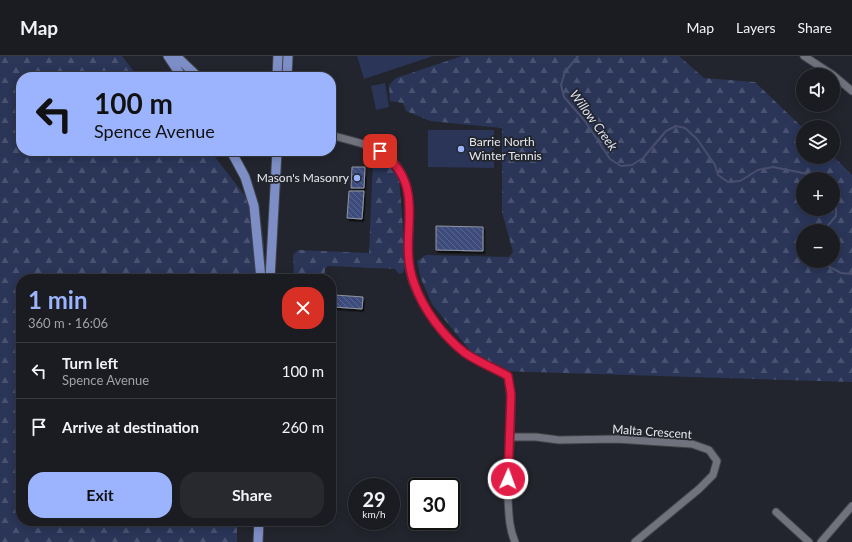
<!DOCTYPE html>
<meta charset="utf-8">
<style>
:root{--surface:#1a1c22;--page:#27292f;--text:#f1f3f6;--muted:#9fa1a5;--line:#383a40;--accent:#9cb4fd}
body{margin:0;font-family:Lato,sans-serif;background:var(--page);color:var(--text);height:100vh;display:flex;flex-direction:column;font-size:15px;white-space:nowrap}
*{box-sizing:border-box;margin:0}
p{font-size:13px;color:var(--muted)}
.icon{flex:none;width:22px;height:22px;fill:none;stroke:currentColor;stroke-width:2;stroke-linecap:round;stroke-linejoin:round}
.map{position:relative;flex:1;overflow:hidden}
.side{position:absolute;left:16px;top:218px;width:320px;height:252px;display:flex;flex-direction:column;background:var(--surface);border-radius:16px;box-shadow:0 2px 10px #0003,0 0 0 1px var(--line)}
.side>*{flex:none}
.guide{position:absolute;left:16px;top:16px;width:320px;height:84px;border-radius:16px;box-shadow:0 2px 10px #0003,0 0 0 1px var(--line);background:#9cb4fd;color:#111;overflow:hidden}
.fabs{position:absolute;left:796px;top:12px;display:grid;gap:8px}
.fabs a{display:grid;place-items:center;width:44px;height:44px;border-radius:50%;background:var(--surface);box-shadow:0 2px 10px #0003,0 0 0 1px var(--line);font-size:20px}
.speed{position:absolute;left:348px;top:422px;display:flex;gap:8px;font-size:20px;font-weight:700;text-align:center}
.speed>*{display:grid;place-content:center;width:52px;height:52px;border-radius:50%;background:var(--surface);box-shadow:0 2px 10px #0003,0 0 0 1px var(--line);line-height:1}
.speed small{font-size:10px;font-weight:400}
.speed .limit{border:2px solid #111;border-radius:6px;background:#fff;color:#111}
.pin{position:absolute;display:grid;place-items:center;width:34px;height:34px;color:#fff;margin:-17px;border-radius:8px;box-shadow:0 2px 6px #0006}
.me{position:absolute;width:44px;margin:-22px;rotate:2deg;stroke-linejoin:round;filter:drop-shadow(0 0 3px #0008)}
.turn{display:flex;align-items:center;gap:14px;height:84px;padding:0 12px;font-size:18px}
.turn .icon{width:52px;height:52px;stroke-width:2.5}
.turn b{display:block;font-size:28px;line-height:34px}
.round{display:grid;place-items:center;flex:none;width:42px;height:42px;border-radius:16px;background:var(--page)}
.headline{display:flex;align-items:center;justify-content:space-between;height:68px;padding:0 12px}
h1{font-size:24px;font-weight:700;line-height:30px;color:var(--accent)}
.cta{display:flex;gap:8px;margin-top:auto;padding:8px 12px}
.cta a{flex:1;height:46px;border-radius:16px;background:var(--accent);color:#111;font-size:16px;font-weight:700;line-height:46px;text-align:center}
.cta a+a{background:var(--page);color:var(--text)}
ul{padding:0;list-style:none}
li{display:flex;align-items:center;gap:12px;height:56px;padding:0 12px;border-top:1px solid var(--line)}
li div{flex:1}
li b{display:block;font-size:15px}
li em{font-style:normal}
header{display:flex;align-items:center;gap:24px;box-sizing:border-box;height:56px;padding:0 20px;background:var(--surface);border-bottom:1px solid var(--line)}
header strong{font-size:19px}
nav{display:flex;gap:22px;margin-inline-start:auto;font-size:14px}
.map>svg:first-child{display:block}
.forest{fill:url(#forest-firs);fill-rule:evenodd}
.park{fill:#2a3558}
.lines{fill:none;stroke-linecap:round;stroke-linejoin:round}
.stream{stroke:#4a4e6d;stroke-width:2}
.building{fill:url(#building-back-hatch);stroke:#92959f;filter:url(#shadow)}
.minor-casing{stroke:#414349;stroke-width:9}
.major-casing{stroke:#414349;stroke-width:11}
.minor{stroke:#70737d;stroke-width:7}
.major{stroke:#7d8ec6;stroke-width:9}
.route-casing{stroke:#92132f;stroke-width:10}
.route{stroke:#e11d48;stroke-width:7}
.poi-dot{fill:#9cb4fd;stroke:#22252d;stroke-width:1.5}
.labels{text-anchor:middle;stroke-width:3.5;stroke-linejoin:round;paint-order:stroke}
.poi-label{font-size:12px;fill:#e7e9ee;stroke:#22252d;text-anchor:start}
.street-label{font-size:12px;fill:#e7e9ee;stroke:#22252d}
.water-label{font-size:13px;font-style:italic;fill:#dce2f2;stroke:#22252d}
</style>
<header>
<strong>Map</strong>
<nav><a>Map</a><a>Layers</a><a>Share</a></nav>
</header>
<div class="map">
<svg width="852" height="486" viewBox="0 0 852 486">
<defs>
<pattern id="forest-firs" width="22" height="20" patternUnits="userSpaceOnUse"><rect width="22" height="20" fill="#2a3558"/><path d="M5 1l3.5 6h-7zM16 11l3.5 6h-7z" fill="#495270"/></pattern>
<pattern id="building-back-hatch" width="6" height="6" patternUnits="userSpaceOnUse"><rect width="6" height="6" fill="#3d4c7d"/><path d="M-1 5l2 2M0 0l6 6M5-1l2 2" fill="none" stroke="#596690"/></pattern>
<filter id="shadow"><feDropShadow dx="1.5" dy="2.5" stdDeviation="0" flood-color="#0009"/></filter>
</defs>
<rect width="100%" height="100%" fill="#22252d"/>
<!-- forest -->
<path class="forest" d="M0,0h122l16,21h-117v74h173l5,6 12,-5 49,63 4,29v35h-243v242h216v21h-237z
M462,0h217l25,22 51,4 48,46v29l30,-1 19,19v207l-348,-11 -33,-19 -39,-48 -11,-25 -4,-18 9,-6 83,2 4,-5 -11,-40v-84l-72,-7 -24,-10 -3,-8 -13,-2 -1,-16 7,-7zM803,123h30v30h-30zM803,175h30v30h-30z
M377,99l8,5 14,18 7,86 -3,9 -4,1 -4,-5 -67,-3 -3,3v10h-31l-1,-24 5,-5 71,3 4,-93z"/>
<!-- park -->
<path class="park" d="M357,0h76l-69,23z
M385,27l4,24 -13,3 -5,-24z
M428,74h66v38l-66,-1z"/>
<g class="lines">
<!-- stream -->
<path class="stream" d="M578,0l-13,16 -4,13 3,12 21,24 25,38 11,7 11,-1 11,-7 23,-27 10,-5 9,2 12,11 18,26 3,10 10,7 12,-1 18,-11 15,-3 35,7 9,5
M823,175l13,-15v-18l-3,-5
M824,205l2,4 15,8 11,1"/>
</g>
<!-- building -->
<path class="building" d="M352,111h13l-1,21h-13z
M349,135h15l-2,28 -15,-1z
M436,170l47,1v24l-47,-1z
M335,239l28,2 -1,12 -28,-2z"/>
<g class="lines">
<defs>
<path id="minor" d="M804,0l29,19
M833,19l19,16
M331,79c19,6 43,9 59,23 35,33 9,84 23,125 10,26 30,54 52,70 13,9 29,15 43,23 7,40 -1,83 0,124 1,15 1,28 7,42
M509,381h27l23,3 57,-1 76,5 17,6 8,11 -4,14 -14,14 -64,53
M776,456l33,30
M821,486l31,-36"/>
<path id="major" d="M168,0l14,21
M176,0l22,21
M277,21l1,-21
M287,21l1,-21
M231,95l14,26 9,29 7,73
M270,223l7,-128
M258,486l1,-21"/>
</defs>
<!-- minor casing -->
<use href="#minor" class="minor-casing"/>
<!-- major casing -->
<use href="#major" class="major-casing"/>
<!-- minor -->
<use href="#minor" class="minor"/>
<!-- major -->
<use href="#major" class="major"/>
</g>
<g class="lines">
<defs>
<path id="route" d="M380,95c51,37 16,83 34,132 9,26 29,53 51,70 13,9 29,15 43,23l3,18 -3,85"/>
</defs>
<!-- route casing -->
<use href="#route" class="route-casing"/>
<!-- route -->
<use href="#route" class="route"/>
</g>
<!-- markers -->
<g class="poi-dot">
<circle cx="461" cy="93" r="4"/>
<circle cx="357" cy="122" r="4"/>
</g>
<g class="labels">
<!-- poi labels -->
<g class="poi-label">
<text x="469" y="90">Barrie North<tspan x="469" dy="14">Winter Tennis</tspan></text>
<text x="349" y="126" text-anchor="end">Mason's Masonry</text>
</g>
<!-- street labels -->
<g class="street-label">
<text transform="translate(652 376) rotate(4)" y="4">Malta Crescent</text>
</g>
<!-- water labels -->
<g class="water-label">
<text transform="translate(594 64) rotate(54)" y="5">Willow Creek</text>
</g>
</g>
</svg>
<div class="fabs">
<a><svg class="icon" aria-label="sound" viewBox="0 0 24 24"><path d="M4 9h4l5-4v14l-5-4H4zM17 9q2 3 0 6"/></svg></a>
<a><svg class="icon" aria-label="layers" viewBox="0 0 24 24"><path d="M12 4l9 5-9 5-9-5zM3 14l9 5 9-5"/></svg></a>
<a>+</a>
<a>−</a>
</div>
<div class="speed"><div>29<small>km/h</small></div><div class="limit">30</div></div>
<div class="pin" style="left:380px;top:95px;background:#d93025"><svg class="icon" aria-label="arrive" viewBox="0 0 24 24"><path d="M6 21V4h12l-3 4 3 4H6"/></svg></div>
<svg class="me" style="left:508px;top:423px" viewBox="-20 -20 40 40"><circle r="17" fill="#e11d48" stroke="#fff" stroke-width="3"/><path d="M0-11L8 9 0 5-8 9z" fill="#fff"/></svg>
<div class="guide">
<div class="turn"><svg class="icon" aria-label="left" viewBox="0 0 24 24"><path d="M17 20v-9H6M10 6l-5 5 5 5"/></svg><div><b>100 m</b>Spence Avenue</div></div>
</div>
<section class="side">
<div class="headline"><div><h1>1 min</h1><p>360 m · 16:06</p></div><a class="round" style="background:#d93025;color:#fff"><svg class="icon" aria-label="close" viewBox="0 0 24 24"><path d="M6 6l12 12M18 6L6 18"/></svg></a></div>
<ul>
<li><svg class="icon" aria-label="left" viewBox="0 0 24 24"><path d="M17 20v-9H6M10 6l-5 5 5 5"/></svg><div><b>Turn left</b><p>Spence Avenue</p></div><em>100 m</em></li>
<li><svg class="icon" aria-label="arrive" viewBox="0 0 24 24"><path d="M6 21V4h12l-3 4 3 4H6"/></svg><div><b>Arrive at destination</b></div><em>260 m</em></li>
</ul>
<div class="cta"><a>Exit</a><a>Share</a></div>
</section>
</div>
